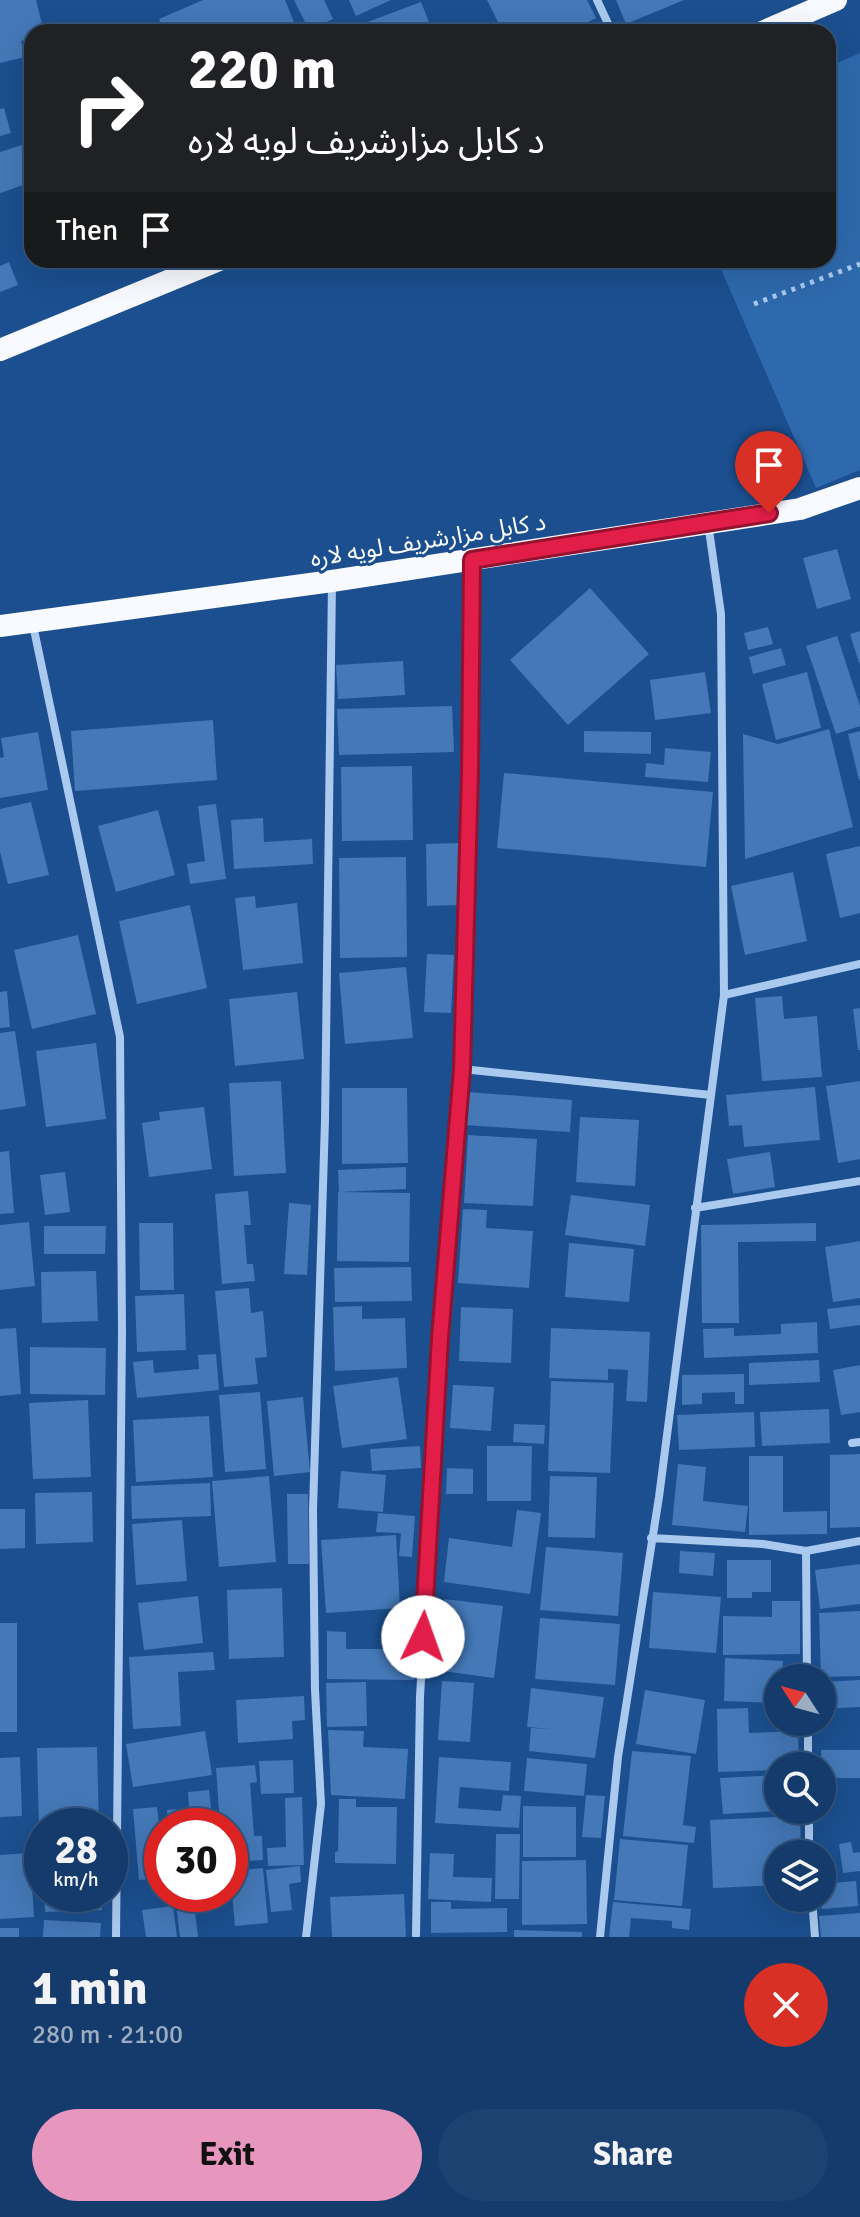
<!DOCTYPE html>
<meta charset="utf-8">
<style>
:root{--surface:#143b6b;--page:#1d4271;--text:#f1f3f6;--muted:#9dadc1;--line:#33557e;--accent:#e797bd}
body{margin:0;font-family:Signika,"Noto Sans Arabic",sans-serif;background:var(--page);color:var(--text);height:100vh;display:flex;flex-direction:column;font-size:30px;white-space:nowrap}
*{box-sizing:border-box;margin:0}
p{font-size:26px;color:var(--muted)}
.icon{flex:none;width:44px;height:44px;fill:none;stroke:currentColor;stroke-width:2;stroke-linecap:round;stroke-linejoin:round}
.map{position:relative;height:1937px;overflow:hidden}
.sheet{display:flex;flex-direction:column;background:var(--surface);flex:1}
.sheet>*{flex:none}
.top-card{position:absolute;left:24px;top:24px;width:812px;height:244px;border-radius:24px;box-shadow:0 8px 32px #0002,0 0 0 2px var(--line);background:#202124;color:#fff;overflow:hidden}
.needle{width:52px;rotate:306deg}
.tools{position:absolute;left:764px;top:1664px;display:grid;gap:16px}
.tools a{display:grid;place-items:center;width:72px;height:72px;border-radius:50%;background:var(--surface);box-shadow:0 8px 32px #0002,0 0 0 2px var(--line);font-size:40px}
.speed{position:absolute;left:24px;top:1808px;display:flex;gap:16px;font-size:40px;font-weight:700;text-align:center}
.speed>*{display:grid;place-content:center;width:104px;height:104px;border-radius:50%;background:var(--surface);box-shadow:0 8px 32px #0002,0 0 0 2px var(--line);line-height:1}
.speed small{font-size:20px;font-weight:400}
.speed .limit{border:12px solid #d22;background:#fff;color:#111}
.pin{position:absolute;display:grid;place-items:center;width:68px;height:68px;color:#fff;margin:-82px -34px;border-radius:50% 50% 50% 0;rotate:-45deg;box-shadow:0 0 8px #0007}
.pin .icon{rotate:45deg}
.me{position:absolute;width:88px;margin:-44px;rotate:3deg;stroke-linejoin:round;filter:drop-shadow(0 0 6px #0008)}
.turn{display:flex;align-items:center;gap:28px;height:168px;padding:0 32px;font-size:36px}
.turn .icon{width:104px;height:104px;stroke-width:2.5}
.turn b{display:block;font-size:56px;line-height:68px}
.then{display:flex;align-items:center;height:76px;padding:0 32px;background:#0003;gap:16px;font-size:30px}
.round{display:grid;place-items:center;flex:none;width:84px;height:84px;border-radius:42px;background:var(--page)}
.summary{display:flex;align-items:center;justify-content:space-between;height:136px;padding:0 32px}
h1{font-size:48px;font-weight:800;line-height:60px}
.cta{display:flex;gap:16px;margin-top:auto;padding:16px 32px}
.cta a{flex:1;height:92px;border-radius:48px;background:var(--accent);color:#111;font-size:32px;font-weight:800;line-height:92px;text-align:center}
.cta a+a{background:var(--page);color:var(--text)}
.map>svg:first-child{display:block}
.green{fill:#2e69ad}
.building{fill:#4478b7}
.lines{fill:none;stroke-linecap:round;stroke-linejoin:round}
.path{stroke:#a9c9ee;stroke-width:5;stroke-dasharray:4 6;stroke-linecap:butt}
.minor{stroke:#a9c9ee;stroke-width:8}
.trunk{stroke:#f8faff;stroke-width:22}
.route-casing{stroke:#92132f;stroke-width:20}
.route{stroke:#e11d48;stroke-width:14}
.labels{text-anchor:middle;stroke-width:6;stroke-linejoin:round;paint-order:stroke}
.street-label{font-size:24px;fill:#fff;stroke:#1b4f8f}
</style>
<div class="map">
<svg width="860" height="1937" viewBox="0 0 860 1937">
<rect width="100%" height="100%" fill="#1b4f8f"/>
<!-- green -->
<path class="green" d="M860,53v417l-44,18 -99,-228h111v-193z"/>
<!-- building -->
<path class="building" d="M0,0h36l8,32h-12v6l-11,3 4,16 -25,6z
M203,0h82l13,32h-133l-6,-13z
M294,0h30l9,19 -24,11z
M349,0h42l-35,16z
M487,0h100l9,18 -27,14h-66z
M616,0h68l-58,24z
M421,2l12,30h-65l-3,-9z
M4,108l7,25 -11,3v-27z
M32,142v40l-32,11v-41z
M9,262l9,23 -18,7v-26z
M837,549l14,50 -34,10 -14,-51z
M590,588l59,66 -81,71 -58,-65z
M768,627l5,17 -25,6 -4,-17z
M860,631v32h-1l-9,-29z
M837,636l23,70v20l-24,8 -30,-88z
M781,648l5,17 -33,9 -4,-17z
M403,661l2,34 -67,4 -2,-34z
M705,672l6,41 -56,7 -5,-40z
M807,672l14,56 -45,12 -14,-56z
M452,706l2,46 -115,3 -2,-46z
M213,720l4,60 -142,11 -4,-60z
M829,729l24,98 -108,32 -2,-125 35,10z
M584,731l67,1v22l-67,-2z
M860,731v49h-1l-11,-46z
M38,732l10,58 -48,8v-40l4,-1 -3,-19z
M665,748l46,4 -3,30 -63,-5 1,-14 18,2z
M412,766l1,74 -71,1 -1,-74z
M504,773l209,19 -7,75 -209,-19z
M31,802l18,73 -41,9 -8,-32v-43z
M216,804l10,75 -36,5 -3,-20 18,-3 -7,-55z
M158,810l17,65 -59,17 -18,-66z
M263,818l1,24 48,-3 1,25 -79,5 -3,-49z
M459,843l1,62 -33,1 -1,-62z
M860,846v67l-20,5 -14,-64z
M406,857l1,100 -67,1 -1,-100z
M793,872l14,69 -62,14 -14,-69z
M255,896l1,12 41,-5 6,60 -60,7 -8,-72z
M190,905l17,83 -70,16 -18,-83z
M78,935l18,79 -64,15 -18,-79z
M427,954l27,1 -3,58 -27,-1z
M406,967l7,71 -68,6 -6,-71z
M7,991l3,36 -10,1v-36z
M297,992l7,67 -69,7 -6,-67z
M782,996l2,23 33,-3 5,61 -60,4 -7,-83z
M860,1008v42h-2l-5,-41z
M15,1031l11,75 -26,4v-77z
M96,1043l10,76 -60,8 -10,-76z
M281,1081l5,92 -52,3 -5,-93z
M860,1081v78l-22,4 -12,-77z
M815,1087l5,53 -76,7 -2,-22 -13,1 -3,-31z
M342,1088h65l1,75 -66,1z
M467,1092l105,8 -2,32 -106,-7z
M204,1107l8,62 -63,8 -7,-54 18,-3 -1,-8z
M580,1117l59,3 -4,66 -59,-4z
M468,1135l69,4 -4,67 -69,-3z
M9,1151l5,62 -14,1v-62z
M770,1152l5,35 -42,7 -6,-35z
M406,1167v22l-67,3 -1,-22z
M65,1172l5,40 -25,3 -5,-40z
M248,1191l3,34h-7l3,39h6l2,17 -33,3 -7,-90z
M338,1192l72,1 -1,69 -72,-1z
M571,1195l79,10 -5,41 -80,-11z
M289,1203l22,2 -4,70 -23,-1z
M463,1209l24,1 -1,18 47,3 -4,57 -71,-5z
M29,1222l6,64 -35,4v-65z
M139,1223h34l1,67h-34z
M816,1223v18l-78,1 1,81h-37l-1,-98z
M44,1226h62l-1,28h-61z
M860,1241v57l-27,4 -8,-55z
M569,1243l65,6 -5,53 -64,-5z
M411,1267l1,34 -77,1 -1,-34z
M96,1271l2,50 -56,2 -1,-51z
M249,1288l2,25 12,-2 4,46 -12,1 3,26 -34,3 -9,-96z
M184,1294l2,56 -49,2 -2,-56z
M860,1305v20l-30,4 -3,-20z
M362,1306v13l43,-1 2,50 -72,3 -2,-64z
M461,1307l52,2 -2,54 -52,-2z
M817,1322l1,31 -114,5 -1,-29 31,-1v8l47,-2v-10z
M16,1328l5,66 -21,2v-67z
M551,1328l99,4 -3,70 -21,-1 2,-31 -20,-1v11l-59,-2z
M30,1347l76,1 -1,47 -75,-1z
M216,1354l3,36 -82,8 -4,-36 20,-2 1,13 45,-4 -1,-14z
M819,1360l1,22 -71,3v-22z
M860,1365v47l-19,3 -8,-45z
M744,1374v30h-9v-12l-33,1v11l-20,1v-30z
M398,1377l9,62 -65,9 -9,-62z
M551,1381l63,2 -4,90 -62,-2z
M453,1385l41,2 -3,44 -41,-3z
M260,1392l6,77 -41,3 -6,-77z
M303,1397l7,75 -36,4 -7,-75z
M88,1400l3,77 -58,2 -4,-76z
M829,1409l1,34 -68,3 -2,-34z
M754,1412l1,35 -76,3 -2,-35z
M209,1416l4,61 -77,5 -3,-62z
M514,1424l31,1 -1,19 -31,-2z
M420,1446l1,22 -49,3 -2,-22z
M487,1446h45l-1,55h-44z
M860,1454v73l-30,1v-73z
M749,1456h34v56l44,-1v23l-78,1z
M678,1464l28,3 -3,34 45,5 -3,26 -73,-7z
M447,1468l26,1v25h-27z
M341,1471l45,4 -3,37 -45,-4z
M269,1476l7,86 -57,5 -7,-86z
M550,1476l47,1 -2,61 -47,-1z
M210,1483l1,33 -79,3 -1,-33z
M92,1492l1,50 -57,2 -1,-51z
M287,1494h21l1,70h-21z
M0,1509h25v39l-25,1z
M517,1510l24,3 -11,81 -86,-12 5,-44 63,9z
M378,1513l37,3 -3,41 -13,-1 2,-23 -25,-1z
M182,1520l5,61 -51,4 -4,-61z
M396,1535l4,73 -74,5 -5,-73z
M546,1547l77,6 -5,63 -78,-6z
M680,1551l35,2 -2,23 -34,-3z
M727,1560h44v32h-19v6h-25z
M860,1564v40l-40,5 -5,-39z
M282,1588l2,69 -55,2 -2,-69z
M653,1592l68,5 -5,56 -67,-5z
M198,1596l5,47 -59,7 -6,-47z
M444,1599l59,7 -9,72 -59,-8z
M772,1601h28v53l-77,1v-39l49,1z
M860,1611v65l-39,1 -2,-64z
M540,1618l80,6 -5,61 -80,-6z
M0,1623h17v109h-17z
M327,1631l19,1v17h47v-17h22l-1,48 -87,-1z
M213,1652l2,18 -37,2 3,54 -48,3 -4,-72z
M725,1658l58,3 -1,17h-4v25l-54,-2z
M860,1680v27l-38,2v-27z
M442,1681l32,2 -4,59 -32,-2z
M366,1682l1,44 -40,1 -1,-44z
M531,1688l73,9 -9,61 -66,-7 2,-23 21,1 -25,-2z
M645,1690l60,10 -9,54 -60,-10z
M304,1696l1,24 -13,1 1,18 -55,4 -2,-43z
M748,1708l1,25 49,-2 1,35h-21v4l-60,2 -1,-63z
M328,1730l36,1 -1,16 45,2 -3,50 -74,-4z
M205,1731l7,44 -79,12 -7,-43z
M97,1747l2,79h-57v4h-3l-2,-82z
M821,1750h39v28h-38z
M632,1751l59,5 -8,69 13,2 -2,16 -71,-7z
M20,1757l2,59 -22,1v-59z
M439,1757l72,5 -2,29 -49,-4 -2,21 43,3 2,-16 18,1 -2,32 -84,-5z
M527,1758l60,6 -3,32 -60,-5z
M293,1760l1,33 -33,1 -2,-33z
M255,1765l2,17 -7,1 4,53h8l1,24 -33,2v-36h-10l-4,-58z
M778,1775v36l-55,3 -3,-36z
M209,1790l4,36h-45l-1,-16 22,-2 -1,-16z
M586,1795l19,1 -4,42 -19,-1z
M302,1797l2,68 -36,1 -1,-18 19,-1 -1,-49z
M339,1799h17v8h41l-1,57 -61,-1v-11l3,-1z
M523,1806l53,1v50h-53z
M157,1807l5,43v28l-23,2 -6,-71z
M800,1816l1,38h-23v31l-65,3 -3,-68z
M496,1834h24l-1,65h-24z
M620,1839l68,6 -6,61 -68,-6z
M851,1842l2,11 7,-1v19l-17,2 -4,-29z
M30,1853l4,64 -34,2v-64z
M430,1853l24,1 -1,23 39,1 -1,24 -63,-3z
M586,1860l1,64 -65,1v-64z
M300,1866l1,16 -12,2 3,26 -21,2 -5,-42z
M263,1868l5,55 -33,3 -5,-55z
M856,1881l2,25 -36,3v-25z
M44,1894h58v16l-57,2z
M404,1894l2,43h-74l-2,-40z
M194,1902l4,35h-18l-4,-33z
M431,1902h20v7l56,-1v24l-76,1z
M613,1902l78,7 -2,21 -17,-2v-7l-41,-3 -2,19h-20z
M173,1906l4,31h-31l-4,-27z
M860,1913v24h-39l-2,-21z
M44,1920l57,3 -1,14h-57z
M0,1928h19v9h-19z
M514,1930l68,2v5h-68z"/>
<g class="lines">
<!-- path -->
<path class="path" d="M754,304l106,-40"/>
<!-- minor -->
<path class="minor" d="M597,0l15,32
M33,625l87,412 2,296 -6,604
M724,995l136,-31
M462,1069l249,26
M695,1208l165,-27
M852,1443l8,-1
M651,1538l112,6 43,7 54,-10
M806,1551l1,127
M808,1722v44
M809,1810v44
M812,1898l3,39
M416,1935l4,-238 20,-359 22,-269 8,-297 2,-211
M306,1937l15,-133 -6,-114 -2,-180 12,-390 7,-538
M600,1937l18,-180 41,-260 65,-502 -3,-381 -13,-91"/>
<!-- trunk -->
<path class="trunk" d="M762,32l74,-32
M0,350l219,-90
M0,626l332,-45 468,-72 60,-21"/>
</g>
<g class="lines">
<defs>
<path id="route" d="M423,1637l17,-299 22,-269 8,-297 2,-212 297,-47"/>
</defs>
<!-- route casing -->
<use href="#route" class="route-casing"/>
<!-- route -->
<use href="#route" class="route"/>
</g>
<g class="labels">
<!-- street labels -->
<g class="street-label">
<text transform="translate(428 540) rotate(-9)" y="8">د کابل مزارشریف لویه لاره</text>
</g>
</g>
</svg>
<div class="tools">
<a><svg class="needle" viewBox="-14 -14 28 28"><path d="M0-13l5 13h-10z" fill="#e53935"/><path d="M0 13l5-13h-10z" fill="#9dadc1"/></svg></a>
<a><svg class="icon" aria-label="search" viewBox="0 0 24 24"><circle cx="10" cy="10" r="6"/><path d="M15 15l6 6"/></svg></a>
<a><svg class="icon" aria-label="layers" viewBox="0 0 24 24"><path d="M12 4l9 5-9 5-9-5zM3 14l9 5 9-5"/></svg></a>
</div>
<div class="speed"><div>28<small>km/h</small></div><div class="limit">30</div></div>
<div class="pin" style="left:769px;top:513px;background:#d93025"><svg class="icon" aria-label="arrive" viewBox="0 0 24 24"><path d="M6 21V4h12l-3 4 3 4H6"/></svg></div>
<svg class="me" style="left:423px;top:1637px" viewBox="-20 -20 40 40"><circle r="19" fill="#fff"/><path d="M0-13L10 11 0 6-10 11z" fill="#e11d48"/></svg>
<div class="top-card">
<div class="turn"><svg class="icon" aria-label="right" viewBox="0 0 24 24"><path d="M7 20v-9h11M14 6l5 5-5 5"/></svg><div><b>220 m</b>د کابل مزارشریف لویه لاره</div></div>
<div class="then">Then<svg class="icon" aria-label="arrive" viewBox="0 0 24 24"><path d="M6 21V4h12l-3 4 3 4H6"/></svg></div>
</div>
</div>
<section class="sheet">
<div class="summary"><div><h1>1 min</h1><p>280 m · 21:00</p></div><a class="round" style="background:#d93025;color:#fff"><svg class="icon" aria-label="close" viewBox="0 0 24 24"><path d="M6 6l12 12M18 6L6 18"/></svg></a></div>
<div class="cta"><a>Exit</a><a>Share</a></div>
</section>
